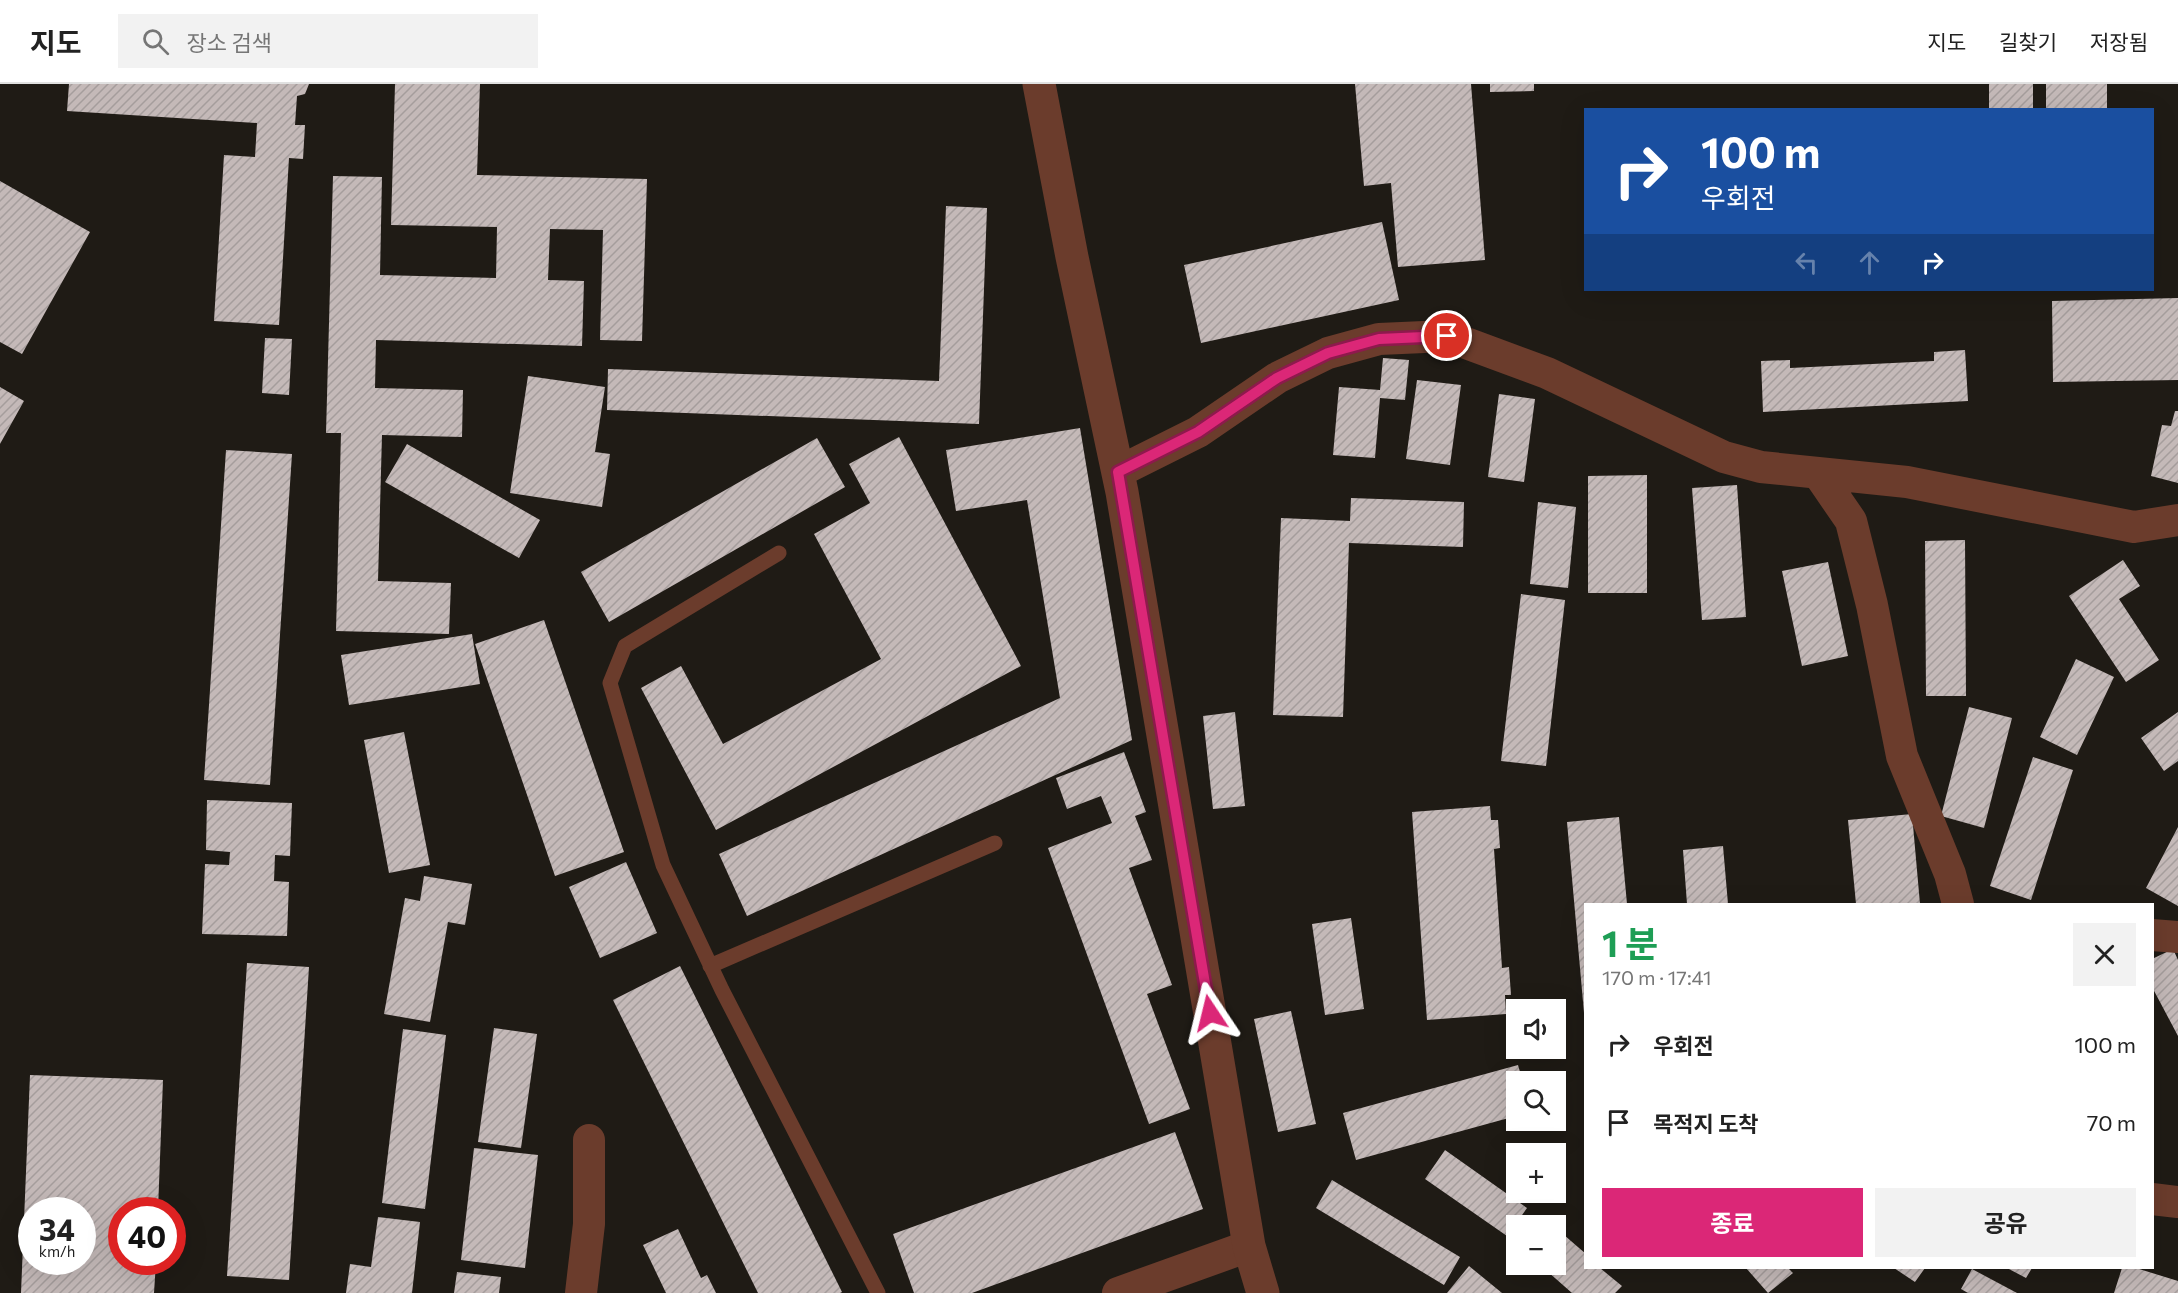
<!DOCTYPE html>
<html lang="ko">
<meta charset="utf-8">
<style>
:root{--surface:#fff;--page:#f2f2f2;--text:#222;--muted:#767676;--line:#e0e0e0;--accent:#db2777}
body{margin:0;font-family:Commissioner,"Noto Sans KR",sans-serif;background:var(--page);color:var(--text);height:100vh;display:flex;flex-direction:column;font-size:22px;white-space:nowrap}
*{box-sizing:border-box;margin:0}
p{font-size:20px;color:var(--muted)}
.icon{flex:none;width:33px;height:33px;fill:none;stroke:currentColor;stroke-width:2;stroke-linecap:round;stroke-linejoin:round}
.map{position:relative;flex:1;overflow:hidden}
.panel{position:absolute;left:1584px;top:819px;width:570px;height:366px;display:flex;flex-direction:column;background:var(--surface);border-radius:0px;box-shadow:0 6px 24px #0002}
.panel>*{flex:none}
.top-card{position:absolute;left:1584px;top:24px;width:570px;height:183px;border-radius:0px;box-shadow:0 6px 24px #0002;background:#1a4fa0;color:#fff;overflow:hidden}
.controls{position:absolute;left:1506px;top:915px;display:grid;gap:12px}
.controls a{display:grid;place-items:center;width:60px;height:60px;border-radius:0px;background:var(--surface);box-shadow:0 6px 24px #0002;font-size:30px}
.speed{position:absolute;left:18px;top:1113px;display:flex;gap:12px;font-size:30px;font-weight:700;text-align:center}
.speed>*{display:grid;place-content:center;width:78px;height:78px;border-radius:50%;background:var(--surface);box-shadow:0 6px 24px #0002;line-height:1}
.speed small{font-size:15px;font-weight:400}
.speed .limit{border:9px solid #d22;background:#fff;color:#111}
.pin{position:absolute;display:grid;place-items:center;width:51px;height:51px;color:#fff;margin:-26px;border:3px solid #fff;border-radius:50%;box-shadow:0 2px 6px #0007}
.me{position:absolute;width:66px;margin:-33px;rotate:350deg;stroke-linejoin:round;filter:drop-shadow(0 0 4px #0008)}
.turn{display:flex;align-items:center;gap:21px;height:126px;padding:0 18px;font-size:27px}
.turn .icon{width:78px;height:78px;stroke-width:2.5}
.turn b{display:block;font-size:42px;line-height:51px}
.lanes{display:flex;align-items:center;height:57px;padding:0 18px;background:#0003;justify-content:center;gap:30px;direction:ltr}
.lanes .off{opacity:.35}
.round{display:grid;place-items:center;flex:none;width:63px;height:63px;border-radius:0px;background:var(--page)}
.summary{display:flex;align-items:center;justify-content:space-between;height:102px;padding:0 18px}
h1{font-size:36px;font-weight:700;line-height:45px;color:#1e9e55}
.cta{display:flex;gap:12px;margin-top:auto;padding:12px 18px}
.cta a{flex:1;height:69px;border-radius:0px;background:var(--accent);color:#fff;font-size:24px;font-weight:700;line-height:69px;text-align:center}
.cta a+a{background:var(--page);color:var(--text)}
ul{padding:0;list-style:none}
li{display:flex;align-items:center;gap:18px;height:78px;padding:0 18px}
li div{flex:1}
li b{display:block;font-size:22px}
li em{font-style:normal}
header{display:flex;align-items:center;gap:36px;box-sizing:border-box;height:84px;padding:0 30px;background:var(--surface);border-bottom:2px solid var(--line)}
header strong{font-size:28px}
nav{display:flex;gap:33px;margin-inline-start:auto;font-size:21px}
.search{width:420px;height:54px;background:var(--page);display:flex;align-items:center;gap:15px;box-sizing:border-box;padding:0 21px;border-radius:0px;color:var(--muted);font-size:22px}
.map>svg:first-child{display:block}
.building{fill:url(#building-hatch);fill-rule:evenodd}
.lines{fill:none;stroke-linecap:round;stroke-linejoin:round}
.service{stroke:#6b3c2c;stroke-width:15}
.minor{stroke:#6b3c2c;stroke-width:32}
.tertiary{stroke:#6b3c2c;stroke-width:33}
.route-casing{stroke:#8e194d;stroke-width:15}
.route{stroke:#db2777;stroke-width:10}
</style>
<header>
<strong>지도</strong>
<div class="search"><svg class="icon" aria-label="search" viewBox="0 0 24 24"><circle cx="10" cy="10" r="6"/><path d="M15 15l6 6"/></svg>장소 검색</div>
<nav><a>지도</a><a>길찾기</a><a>저장됨</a></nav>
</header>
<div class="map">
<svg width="2178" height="1209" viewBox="0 0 2178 1209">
<defs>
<pattern id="building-hatch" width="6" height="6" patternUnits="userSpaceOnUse" patternTransform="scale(1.5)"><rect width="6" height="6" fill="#c4b9b8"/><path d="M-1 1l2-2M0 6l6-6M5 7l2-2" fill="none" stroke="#a59d9c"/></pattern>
</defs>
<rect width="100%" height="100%" fill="#1f1b15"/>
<!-- building -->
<path class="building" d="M69,0h240l-4,10 -8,2 -2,29h10l-2,34 -14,-1 -10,167 -65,-4 10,-166 31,2 2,-34 -190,-12z
M395,0h85l-3,91 170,4 -5,162 -42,-1 3,-110 -53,-1 -2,51 36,1 -2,65 -206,-6 -1,48 88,2 -1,47 -80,-2 -4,146 73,2 -2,51 -113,-3 5,-198h-15l7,-257 49,1 -2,98 116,3 1,-51 -106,-2z
M1355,0h116l14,176 -87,7 -7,-84 -27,3z
M1490,0h44v7l-44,1z
M1989,0h44v26h-44z
M2046,0h61v26h-61z
M0,97l90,51 -68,122 -22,-12z
M946,122l41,2 -8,216 -372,-14 1,-41 331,12z
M1382,138l17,78 -198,43 -17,-78z
M2178,214v82l-125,2 -1,-81z
M265,254l27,1 -3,56 -27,-2z
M1965,266l3,51 -205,11 -2,-51 29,-1v8l144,-7v-9z
M1383,274l26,2 -4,40 -25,-2 -5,60 -42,-3 6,-68 41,3z
M528,292l77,11 -10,65 15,2 -8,53 -92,-14z
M1417,296l44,5 -11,80 -44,-6z
M0,303l24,14 -24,43z
M1499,310l36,5 -11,83 -36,-5z
M2175,327h3v72l-27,-7 11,-51 9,1z
M1080,344l52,312 -385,176 -28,-62 341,-156 -33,-198 -71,11 -10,-61z
M899,353l122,229 -305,164 -75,-142 40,-22 42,78 158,-85 -67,-125 56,-31 -21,-39z
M817,354l28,49 -236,135 -28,-50z
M407,360l133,76 -21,38 -134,-76z
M226,366l66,4 -22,331 -66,-5z
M1647,391v118h-59v-117z
M1737,401l9,132 -44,3 -10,-132z
M1351,414l113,4 -1,45 -114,-4 -6,174 -70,-2 8,-197 69,3z
M1538,418l38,5 -8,81 -38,-4z
M1965,456l1,156h-40l-1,-155z
M2123,476l17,26 -21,13 40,61 -33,22 -57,-86z
M1828,478l20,94 -46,10 -20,-95z
M1521,510l44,6 -19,166 -45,-5z
M544,536l80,232 -69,24 -80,-232z
M472,550l8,50 -131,21 -8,-50z
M2076,575l38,18 -37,78 -37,-18z
M1969,623l43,11 -28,110 -43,-12z
M1235,628l10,94 -32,3 -10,-93z
M2178,628v49l-14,10 -23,-33z
M404,648l26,133 -41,8 -25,-133z
M1124,668l22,60 -11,4 17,44 -23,8 43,117 -25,9 43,115 -41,15 -101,-276 64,-25 -11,-27 -34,13 -11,-31z
M2033,673l40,13 -42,130 -41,-14z
M207,716l85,3 -2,53 -15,-1 -1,26 15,1 -2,54 -85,-2 3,-70 24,1 1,-13 -24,-2z
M1490,722l1,14h7l2,28 -6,1 8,119 7,-1 2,28h-6l1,19 -79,6 -15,-208z
M1912,730l8,90h-64l-8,-84z
M1619,733l8,87h-41v109h-2l-17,-191z
M2178,743v79l-32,-18z
M1723,762l5,58h-41l-4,-54z
M626,778l31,71 -57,25 -31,-71z
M424,792l48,8 -7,41 -17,-3 -18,100 -46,-8 21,-116 15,3z
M1351,834l13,91 -39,6 -13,-91z
M2173,865l5,11v76l-26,-49v-28z
M247,879l62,4 -20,313 -62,-4z
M680,882l162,326 -2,1h-82l-145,-293z
M1291,927l25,113 -38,8 -24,-113z
M494,944l43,6 -16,114 -43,-6z
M403,945l43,6 -21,174 -43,-6z
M1518,981l5,17h-7v34l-160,44 -13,-47z
M30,991l133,5 -5,130h-36v52h34l-2,31h-133zM32,1126h50v52h-50z
M1175,1048l28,77 -231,84h-58l-21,-59z
M474,1064l64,7 -13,113 -64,-8z
M1445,1066l82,58 -20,28 -82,-57z
M1332,1096l128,77 -16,28 -128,-77z
M378,1133l42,5 -8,71h-66l4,-29 21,3z
M1556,1144l30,26v14h14l22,18 -7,7h-43l-33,-29h17z
M678,1145l23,49 6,-3 9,18h-50l-23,-48z
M1469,1182l33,27h-55z
M1746,1184h42l5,5 -25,20z
M1894,1184h31l-10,14z
M2007,1184h25l-6,10z
M2122,1184h14l42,13v12h-64z
M1972,1185l45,24h-49l-7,-4z
M457,1188l44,5 -2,16h-45z"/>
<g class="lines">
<!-- service -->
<path class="service" d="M779,469l-154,93 -15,37 53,182 59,125 156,303
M710,882l285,-123"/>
<!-- minor -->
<path class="minor" d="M1118,388l80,-40 79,-54 51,-25 51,-14 68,-3 100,37 177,84 37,10 146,15 227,45 44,-7
M1818,389l33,48 21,84 30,151 48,118 8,30
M2152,851l26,2
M2152,1115l26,3
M581,1209l8,-69v-84
M1118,1209l131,-47"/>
<!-- tertiary -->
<path class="tertiary" d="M1039,0l33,173 50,235 127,754 14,47"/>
</g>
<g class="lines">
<defs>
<path id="route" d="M1210,929l-92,-541 80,-40 79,-54 51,-25 51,-14 68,-3"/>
</defs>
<!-- route casing -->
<use href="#route" class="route-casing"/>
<!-- route -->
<use href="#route" class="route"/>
</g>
</svg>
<div class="controls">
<a><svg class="icon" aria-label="sound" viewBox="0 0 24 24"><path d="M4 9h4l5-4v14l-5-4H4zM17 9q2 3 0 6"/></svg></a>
<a><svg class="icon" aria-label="search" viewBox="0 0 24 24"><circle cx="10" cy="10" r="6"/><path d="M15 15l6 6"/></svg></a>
<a>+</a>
<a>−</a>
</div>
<div class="speed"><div>34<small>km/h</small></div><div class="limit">40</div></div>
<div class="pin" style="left:1447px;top:252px;background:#d93025"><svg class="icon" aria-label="arrive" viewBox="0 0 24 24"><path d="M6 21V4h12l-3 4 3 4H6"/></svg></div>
<svg class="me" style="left:1210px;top:929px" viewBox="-20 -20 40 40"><path d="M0-17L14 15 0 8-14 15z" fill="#db2777" stroke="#fff" stroke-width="4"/></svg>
<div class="top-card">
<div class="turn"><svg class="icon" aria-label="right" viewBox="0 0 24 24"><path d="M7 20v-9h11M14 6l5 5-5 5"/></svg><div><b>100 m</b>우회전</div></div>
<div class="lanes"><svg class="icon off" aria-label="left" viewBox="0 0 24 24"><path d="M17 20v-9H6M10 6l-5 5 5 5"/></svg><svg class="icon off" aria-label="ahead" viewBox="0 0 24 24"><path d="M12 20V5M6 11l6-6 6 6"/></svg><svg class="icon" aria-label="right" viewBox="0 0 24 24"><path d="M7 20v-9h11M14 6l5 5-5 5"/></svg></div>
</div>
<section class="panel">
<div class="summary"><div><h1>1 분</h1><p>170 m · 17:41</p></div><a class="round"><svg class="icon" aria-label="close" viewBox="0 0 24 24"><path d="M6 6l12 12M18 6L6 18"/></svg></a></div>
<ul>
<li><svg class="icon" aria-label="right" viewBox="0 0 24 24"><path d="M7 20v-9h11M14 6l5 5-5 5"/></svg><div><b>우회전</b></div><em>100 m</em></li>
<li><svg class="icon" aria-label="arrive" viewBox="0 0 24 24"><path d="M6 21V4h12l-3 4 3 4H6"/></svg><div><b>목적지 도착</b></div><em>70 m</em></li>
</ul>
<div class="cta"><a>종료</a><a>공유</a></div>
</section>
</div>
